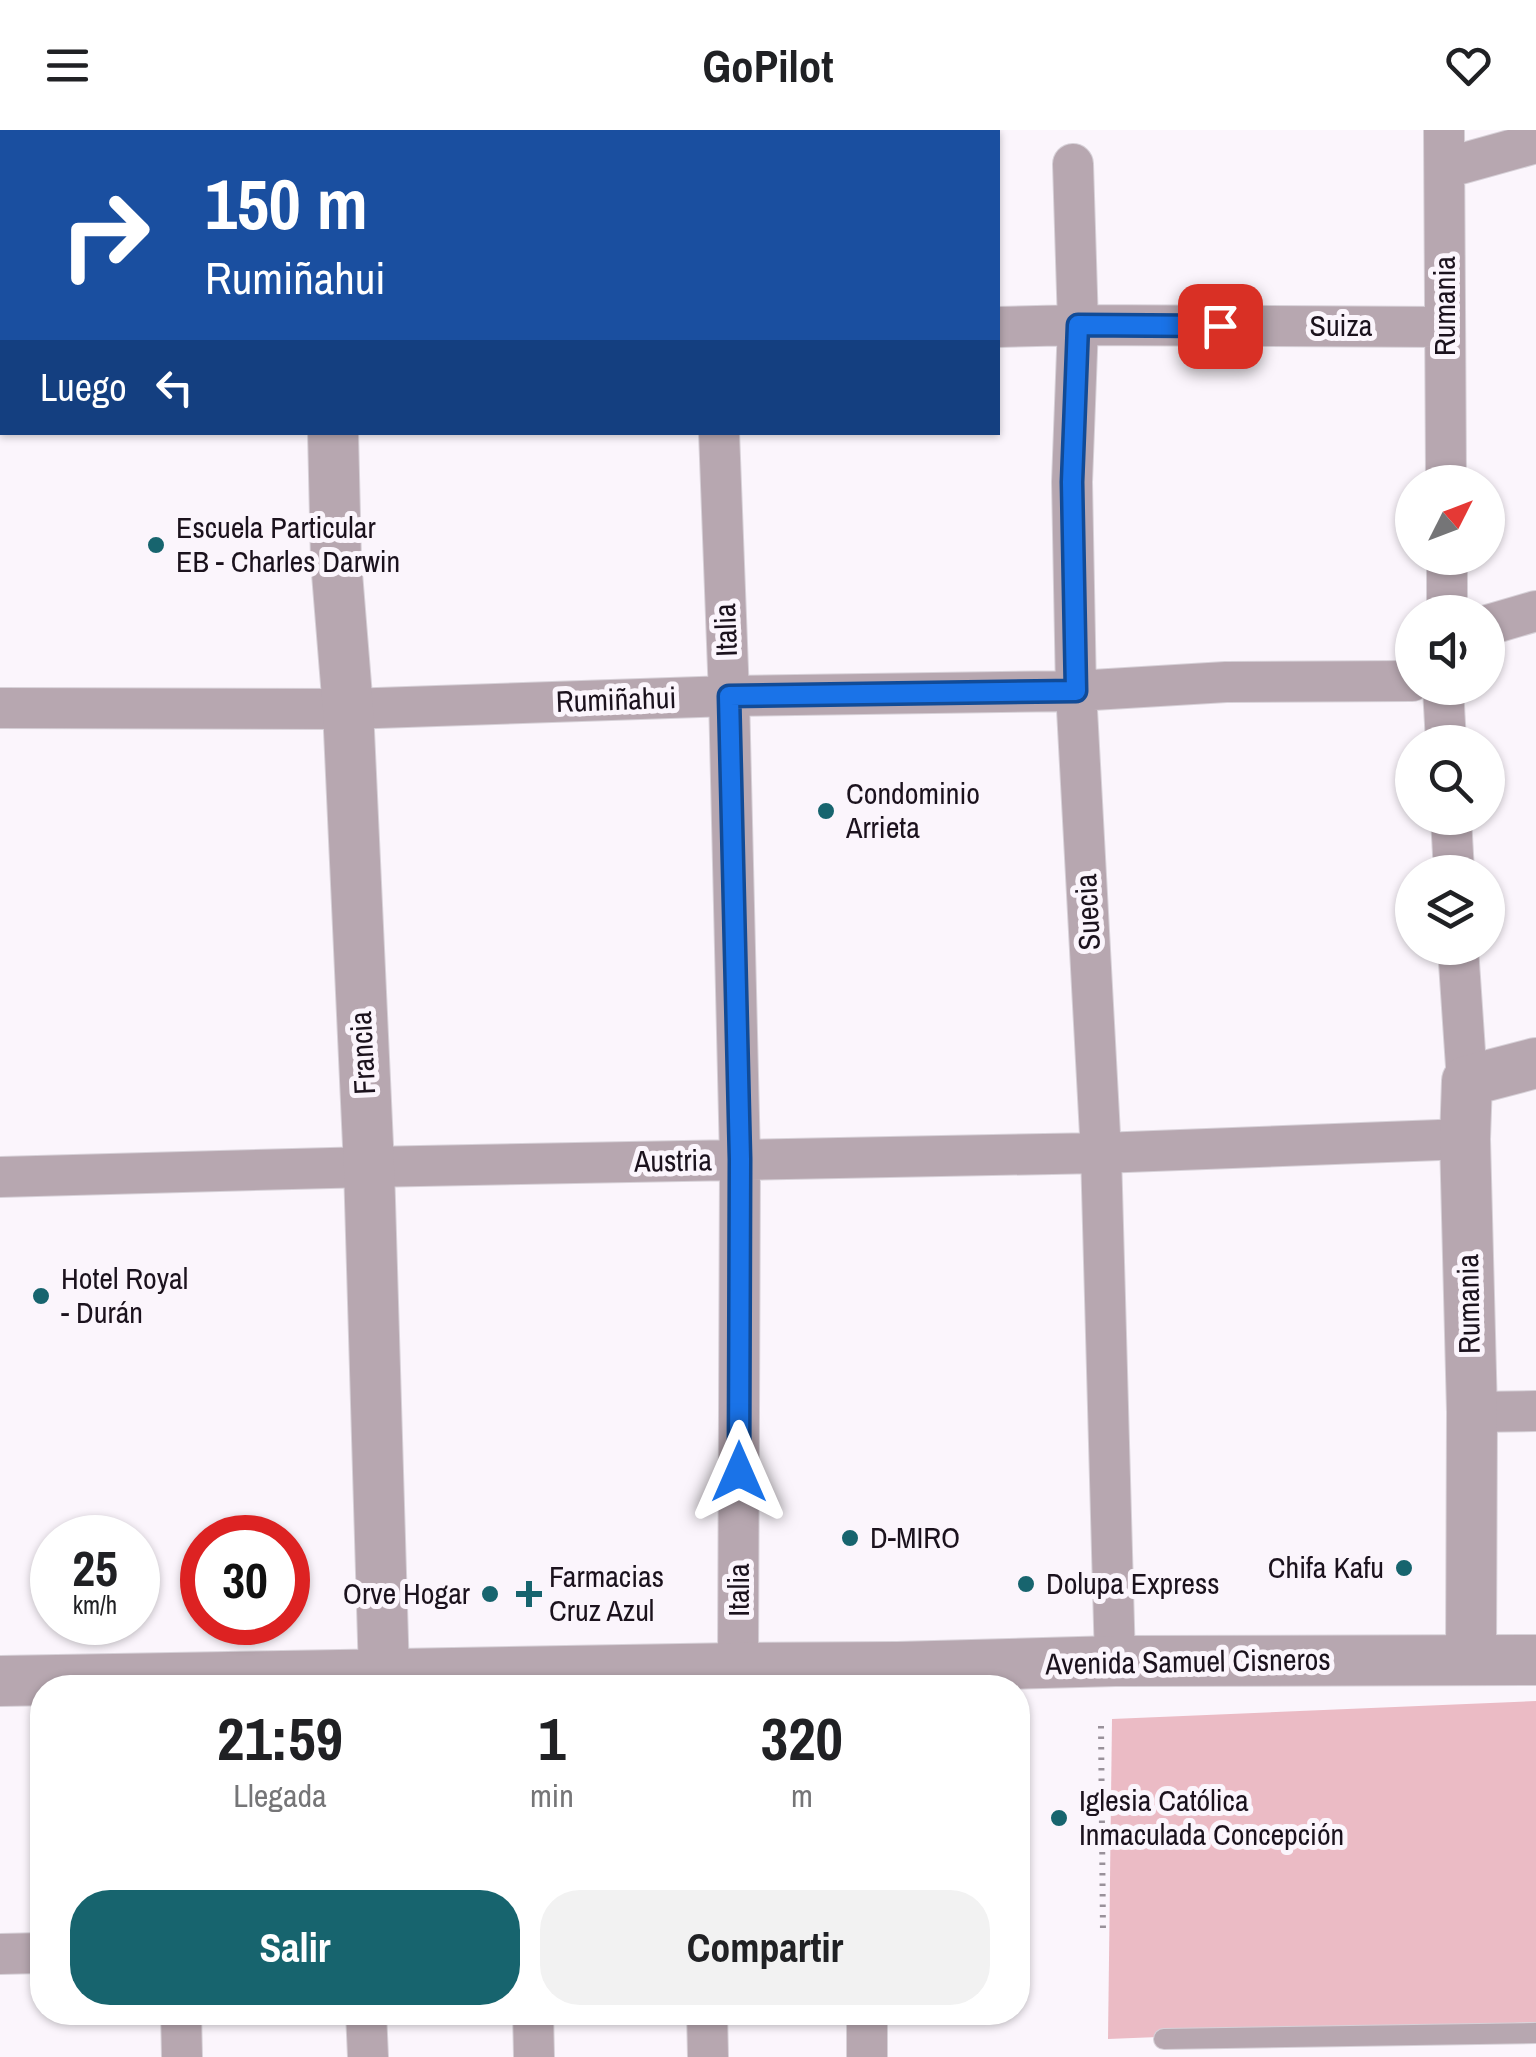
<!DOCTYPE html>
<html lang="es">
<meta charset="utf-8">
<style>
:root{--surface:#fff;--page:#f2f2f2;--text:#202124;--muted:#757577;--accent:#17646e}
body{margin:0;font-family:"Archivo Narrow",sans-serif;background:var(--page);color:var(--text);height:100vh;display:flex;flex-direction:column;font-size:38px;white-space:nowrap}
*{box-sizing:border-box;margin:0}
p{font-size:32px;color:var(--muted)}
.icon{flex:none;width:55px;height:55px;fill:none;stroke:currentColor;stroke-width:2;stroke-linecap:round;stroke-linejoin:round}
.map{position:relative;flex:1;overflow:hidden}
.sheet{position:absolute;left:30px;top:1545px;width:1000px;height:350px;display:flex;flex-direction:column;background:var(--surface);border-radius:40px;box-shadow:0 2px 8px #0004}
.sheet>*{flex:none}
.top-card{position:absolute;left:0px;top:0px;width:1000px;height:305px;box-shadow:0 2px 8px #0004;background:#1a4fa0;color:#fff;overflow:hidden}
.needle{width:65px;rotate:48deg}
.controls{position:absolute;left:1395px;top:335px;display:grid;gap:20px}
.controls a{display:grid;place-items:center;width:110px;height:110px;border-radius:50%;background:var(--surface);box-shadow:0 2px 8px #0004;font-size:50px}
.speed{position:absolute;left:30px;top:1385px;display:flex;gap:20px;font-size:50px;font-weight:700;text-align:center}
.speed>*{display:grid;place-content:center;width:130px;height:130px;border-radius:50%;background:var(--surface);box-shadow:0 2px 8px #0004;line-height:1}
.speed small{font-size:25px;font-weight:400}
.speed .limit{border:15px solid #d22;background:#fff;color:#111}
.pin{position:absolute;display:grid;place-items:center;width:85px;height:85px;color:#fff;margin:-42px;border-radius:20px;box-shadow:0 5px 15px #0006}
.me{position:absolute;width:110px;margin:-55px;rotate:0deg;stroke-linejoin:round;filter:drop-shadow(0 0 8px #0008)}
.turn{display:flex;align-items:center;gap:35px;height:210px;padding:0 40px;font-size:45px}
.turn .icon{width:130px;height:130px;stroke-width:2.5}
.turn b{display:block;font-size:70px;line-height:85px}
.then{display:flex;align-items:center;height:95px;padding:0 40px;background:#0003;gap:20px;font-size:38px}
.eta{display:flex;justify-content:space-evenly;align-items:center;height:170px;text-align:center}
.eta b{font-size:60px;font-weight:700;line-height:70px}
.action{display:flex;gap:20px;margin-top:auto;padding:20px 40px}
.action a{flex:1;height:115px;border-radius:40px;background:var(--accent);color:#fff;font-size:40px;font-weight:700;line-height:115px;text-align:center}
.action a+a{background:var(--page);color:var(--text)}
header{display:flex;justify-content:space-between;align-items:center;height:130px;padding:0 40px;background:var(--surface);font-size:45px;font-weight:700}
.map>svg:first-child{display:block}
.green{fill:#ebbbc5}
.water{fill:#acb7ee}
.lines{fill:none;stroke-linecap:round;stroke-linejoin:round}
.service-casing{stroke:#d7d1d8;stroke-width:22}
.minor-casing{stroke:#d7d1d8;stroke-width:42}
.tertiary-casing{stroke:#d7d1d8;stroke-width:52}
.path{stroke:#99919a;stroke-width:6;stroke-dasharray:2.5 8;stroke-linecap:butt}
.service{stroke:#b7a7b0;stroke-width:20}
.minor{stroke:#b7a7b0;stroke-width:40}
.tertiary{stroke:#b7a7b0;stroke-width:50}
.route-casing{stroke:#114b97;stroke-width:25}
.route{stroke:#1a73e8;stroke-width:18}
.poi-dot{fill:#17646e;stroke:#fbf5fc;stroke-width:4}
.labels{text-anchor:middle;stroke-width:10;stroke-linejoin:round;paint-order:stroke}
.street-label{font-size:30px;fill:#1b121d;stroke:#fbf5fc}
.poi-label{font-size:30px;fill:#1b121d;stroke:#fbf5fc;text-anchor:start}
</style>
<header><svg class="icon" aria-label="menu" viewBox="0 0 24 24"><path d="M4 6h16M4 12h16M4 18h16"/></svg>GoPilot<svg class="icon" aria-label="heart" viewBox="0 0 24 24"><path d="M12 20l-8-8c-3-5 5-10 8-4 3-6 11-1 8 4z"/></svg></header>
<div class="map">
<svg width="1536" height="1927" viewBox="0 0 1536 1927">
<rect width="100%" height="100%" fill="#fbf5fc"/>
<!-- green -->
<path class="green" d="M1536,1571v321l-428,17 4,-320z"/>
<!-- water -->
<path class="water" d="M0,0h484l-12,2h-470v39h-2z"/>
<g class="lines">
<defs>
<path id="service" d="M1164,1909l372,-6"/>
<path id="minor" d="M1444,0l2,352
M1073,34l5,161 -6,157 4,209 25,462 14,508
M1446,38l90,-25
M998,197l80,-2 366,2
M719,302l10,264 11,463 -2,509
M1447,428v54
M1488,495l48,-14
M1443,558l3,54
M0,578l348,1 381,-13 347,-5 150,-9 186,-1
M1451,688l3,54
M1458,818l9,133
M0,1047l369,-10 732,-14 364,-14
M1472,1282l64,-1
M0,1824l42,-1
M181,1882l1,45
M366,1882l2,45
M533,1882l1,45
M707,1882l1,45
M867,1882v45"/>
<path id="tertiary" d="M0,106h2
M333,302l3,129 12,148 21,458 15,507
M1471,1530l1,-248 -7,-273 2,-58 69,-18
M0,1551l738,-13 159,-1 218,-6 421,-1"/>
</defs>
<!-- service casing -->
<use href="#service" class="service-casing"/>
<!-- minor casing -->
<use href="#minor" class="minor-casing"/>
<!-- tertiary casing -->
<use href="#tertiary" class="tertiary-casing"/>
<!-- path -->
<path class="path" d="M1101,1596l2,206"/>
<!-- service -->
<use href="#service" class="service"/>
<!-- minor -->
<use href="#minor" class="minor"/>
<!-- tertiary -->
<use href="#tertiary" class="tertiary"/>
</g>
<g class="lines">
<defs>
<path id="route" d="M739,1342l1,-313 -11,-463 347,-5 -4,-209 6,-157 142,1"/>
</defs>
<!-- route casing -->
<use href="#route" class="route-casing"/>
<!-- route -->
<use href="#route" class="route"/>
</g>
<!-- markers -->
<g class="poi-dot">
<circle cx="156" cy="415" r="10"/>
<circle cx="826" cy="681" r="10"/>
<circle cx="41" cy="1166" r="10"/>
<circle cx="850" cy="1408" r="10"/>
<circle cx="1404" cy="1438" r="10"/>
<circle cx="1026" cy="1454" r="10"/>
<circle cx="490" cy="1464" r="10"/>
<path d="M524 1449h10v10h10v10h-10v10h-10v-10h-10v-10h10z"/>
<circle cx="1059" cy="1688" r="10"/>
</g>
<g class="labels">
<!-- street labels -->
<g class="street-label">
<text transform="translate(1445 176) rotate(-90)" y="10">Rumania</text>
<text x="1341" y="206">Suiza</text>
<text transform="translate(726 500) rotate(-92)" y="10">Italia</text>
<text transform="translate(616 570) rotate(-2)" y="10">Rumiñahui</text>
<text transform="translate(1088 782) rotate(-93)" y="10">Suecia</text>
<text transform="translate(363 923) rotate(-93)" y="10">Francia</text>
<text transform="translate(673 1031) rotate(-1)" y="10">Austria</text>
<text transform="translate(1469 1174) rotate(-91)" y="10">Rumania</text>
<text transform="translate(739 1460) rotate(-90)" y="10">Italia</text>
<text transform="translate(1188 1532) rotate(-1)" y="10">Avenida Samuel Cisneros</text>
</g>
<!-- poi labels -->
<g class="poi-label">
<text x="176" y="408">Escuela Particular<tspan x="176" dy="34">EB - Charles Darwin</tspan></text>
<text x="846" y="674">Condominio<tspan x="846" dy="34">Arrieta</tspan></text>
<text x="61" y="1159">Hotel Royal<tspan x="61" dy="34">- Durán</tspan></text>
<text x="870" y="1418">D-MIRO</text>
<text x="1384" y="1448" text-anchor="end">Chifa Kafu</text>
<text x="549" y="1457">Farmacias<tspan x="549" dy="34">Cruz Azul</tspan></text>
<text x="1046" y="1464">Dolupa Express</text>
<text x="470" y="1474" text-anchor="end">Orve Hogar</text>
<text x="1079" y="1681">Iglesia Católica<tspan x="1079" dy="34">Inmaculada Concepción</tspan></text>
</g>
</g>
</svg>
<div class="controls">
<a><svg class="needle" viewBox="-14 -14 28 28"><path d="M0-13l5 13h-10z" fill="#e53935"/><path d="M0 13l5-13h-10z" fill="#757577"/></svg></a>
<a><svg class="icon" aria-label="sound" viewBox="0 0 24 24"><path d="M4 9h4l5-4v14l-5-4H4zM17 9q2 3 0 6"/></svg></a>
<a><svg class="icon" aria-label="search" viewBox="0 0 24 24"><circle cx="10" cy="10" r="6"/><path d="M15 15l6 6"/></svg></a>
<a><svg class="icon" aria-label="layers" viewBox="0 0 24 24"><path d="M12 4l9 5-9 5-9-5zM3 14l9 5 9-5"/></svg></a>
</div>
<div class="speed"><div>25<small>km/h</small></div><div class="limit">30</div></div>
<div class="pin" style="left:1220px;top:196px;background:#d93025"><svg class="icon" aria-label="arrive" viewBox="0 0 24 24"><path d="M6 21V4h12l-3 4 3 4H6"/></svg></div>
<svg class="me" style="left:739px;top:1342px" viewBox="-20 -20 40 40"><path d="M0-17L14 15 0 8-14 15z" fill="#1a73e8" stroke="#fff" stroke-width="4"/></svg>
<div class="top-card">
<div class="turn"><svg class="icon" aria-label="right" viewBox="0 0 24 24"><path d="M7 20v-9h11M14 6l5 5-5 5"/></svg><div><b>150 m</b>Rumiñahui</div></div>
<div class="then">Luego<svg class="icon" aria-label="left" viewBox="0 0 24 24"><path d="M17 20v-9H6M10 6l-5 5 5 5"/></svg></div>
</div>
<section class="sheet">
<div class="eta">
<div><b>21:59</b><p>Llegada</p></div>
<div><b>1</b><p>min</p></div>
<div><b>320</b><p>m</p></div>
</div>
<div class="action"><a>Salir</a><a>Compartir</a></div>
</section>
</div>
